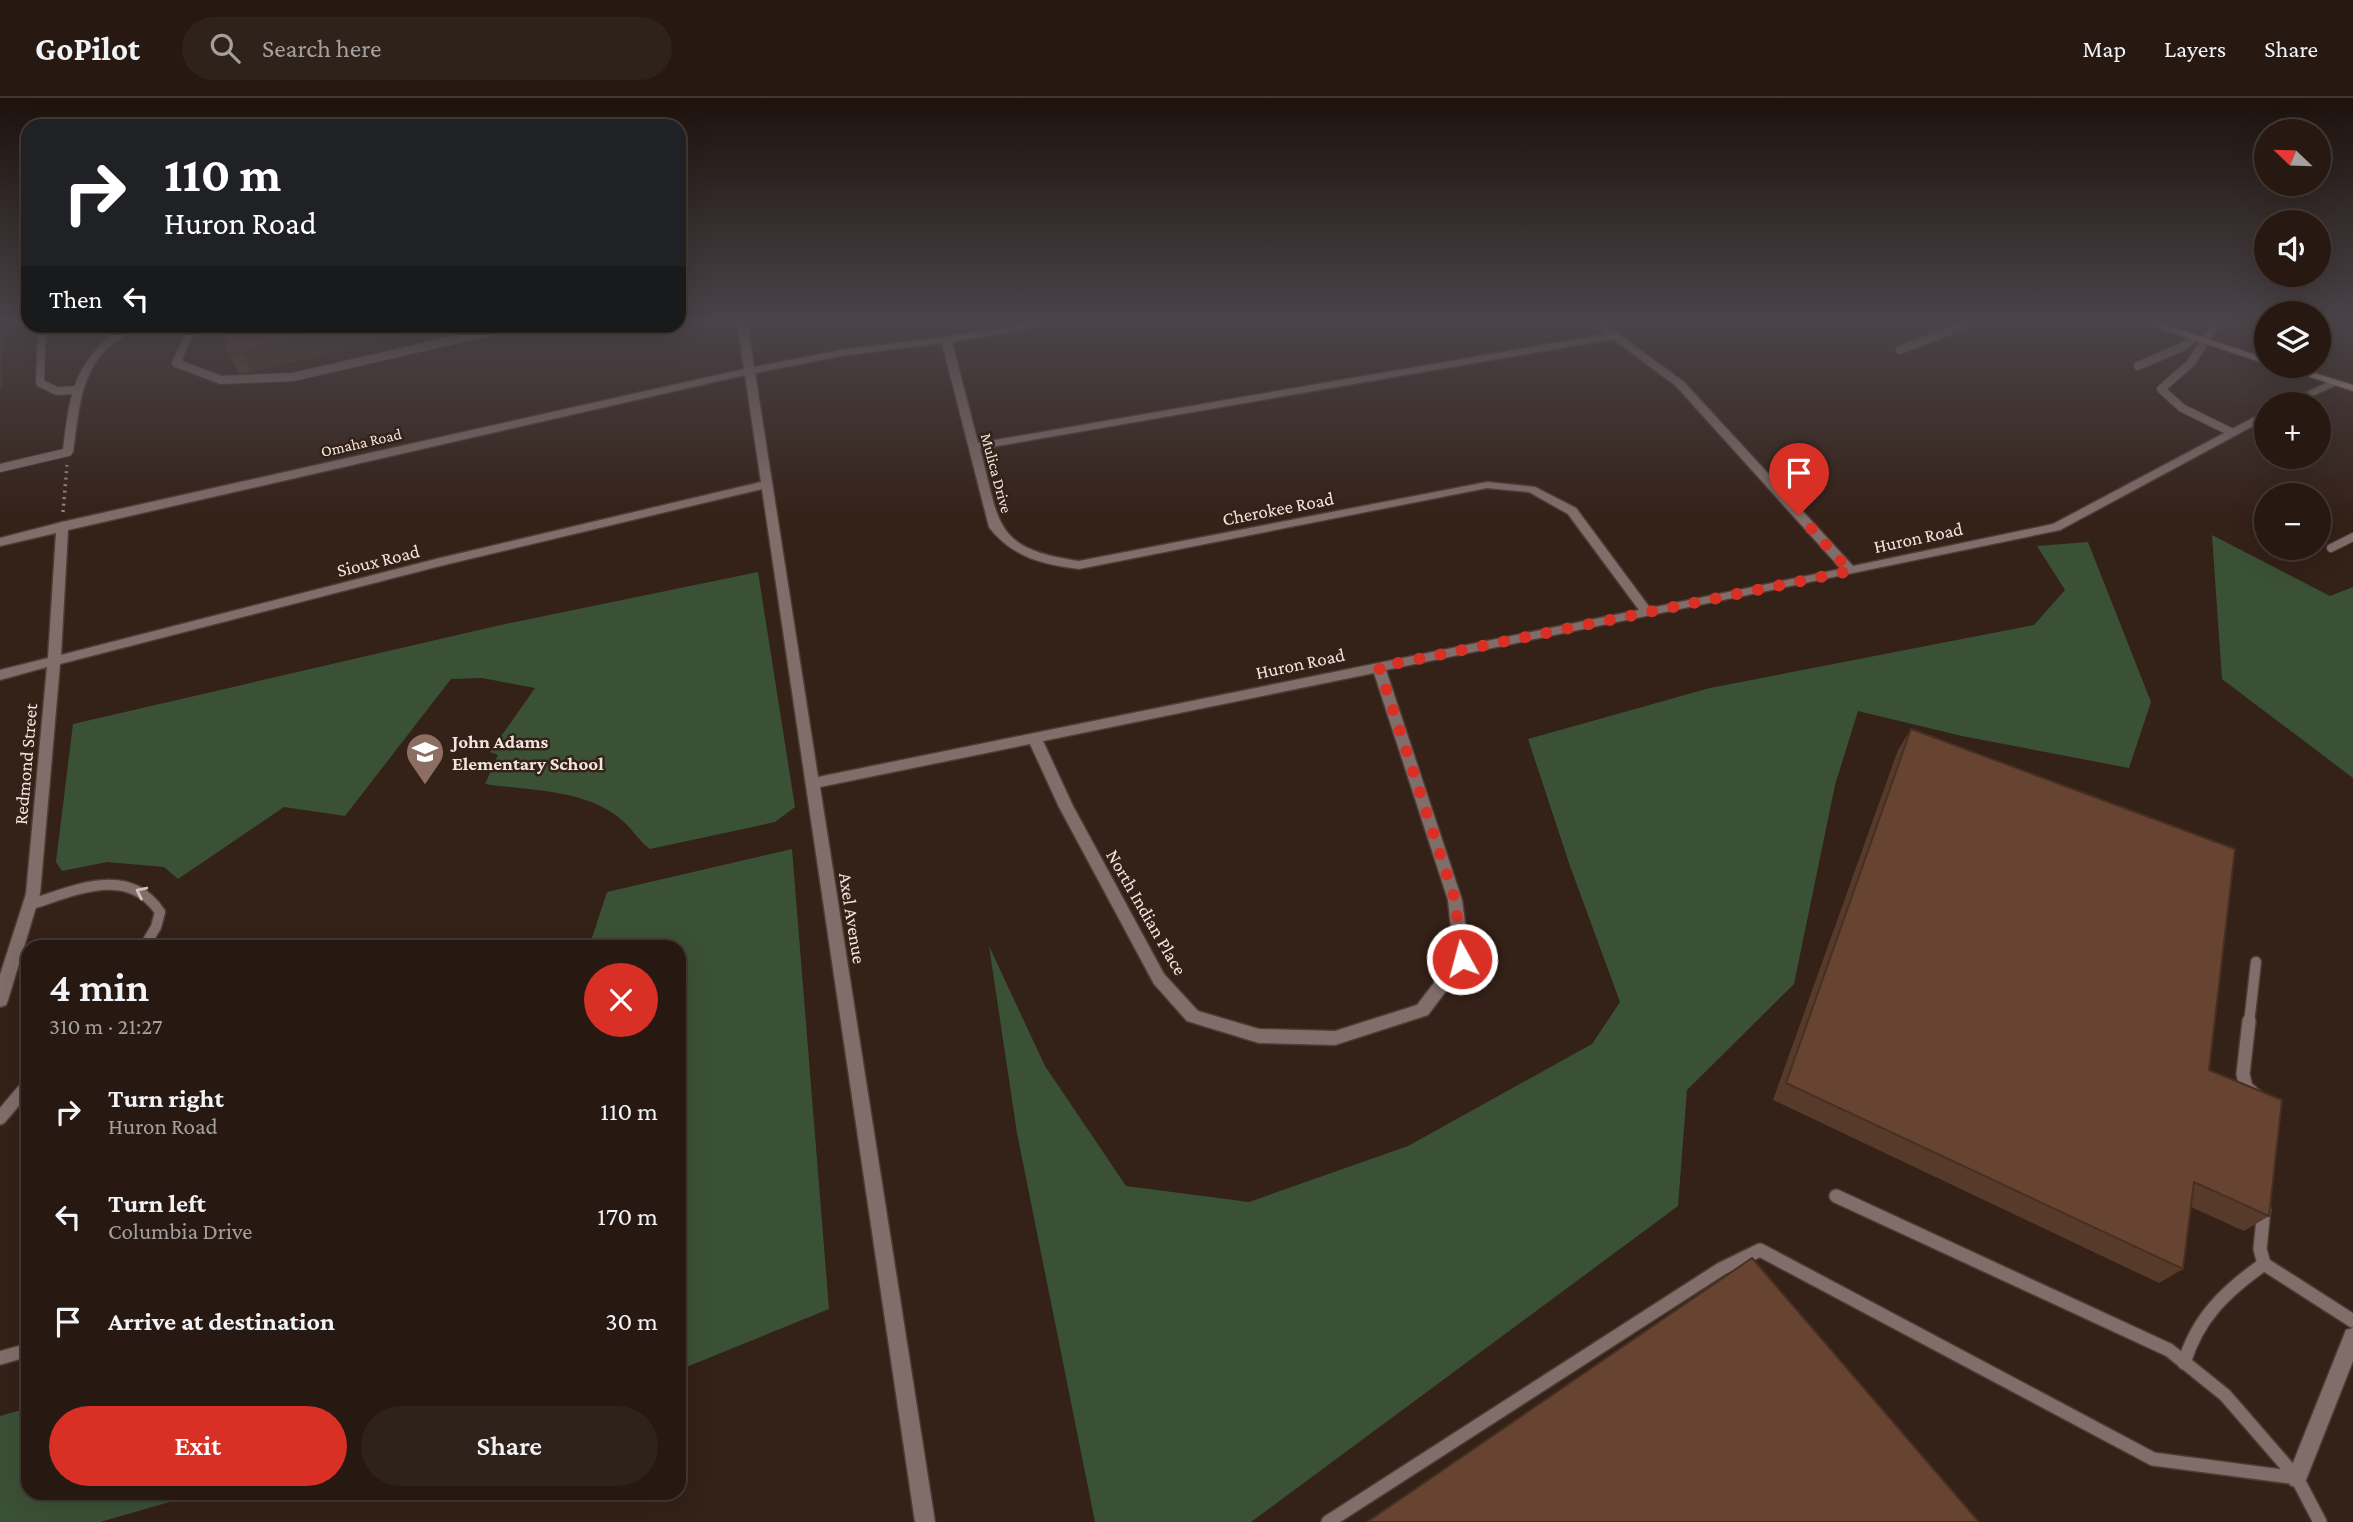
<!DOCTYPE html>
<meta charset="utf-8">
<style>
:root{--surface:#271912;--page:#2f221b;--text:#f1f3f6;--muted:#a4a09f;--line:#433832;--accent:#d93025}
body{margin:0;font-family:"Crimson Pro",serif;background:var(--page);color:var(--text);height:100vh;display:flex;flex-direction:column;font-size:26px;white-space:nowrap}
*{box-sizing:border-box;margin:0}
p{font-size:23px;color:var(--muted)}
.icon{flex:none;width:38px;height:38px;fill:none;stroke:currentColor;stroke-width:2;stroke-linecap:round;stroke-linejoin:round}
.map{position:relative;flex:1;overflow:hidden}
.panel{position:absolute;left:21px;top:842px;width:665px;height:560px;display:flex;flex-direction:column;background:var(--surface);border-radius:21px;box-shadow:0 7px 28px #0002,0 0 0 2px var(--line)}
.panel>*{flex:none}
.top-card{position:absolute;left:21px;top:21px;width:665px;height:214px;border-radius:21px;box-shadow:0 7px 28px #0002,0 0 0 2px var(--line);background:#202124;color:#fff;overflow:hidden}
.needle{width:46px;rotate:293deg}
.buttons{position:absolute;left:2254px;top:21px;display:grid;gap:14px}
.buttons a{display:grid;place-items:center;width:77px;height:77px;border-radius:50%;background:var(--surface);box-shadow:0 7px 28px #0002,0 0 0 2px var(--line);font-size:35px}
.pin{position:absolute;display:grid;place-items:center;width:60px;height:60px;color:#fff;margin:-72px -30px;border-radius:50% 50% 50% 0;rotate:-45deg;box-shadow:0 0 7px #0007}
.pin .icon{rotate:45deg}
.me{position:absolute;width:77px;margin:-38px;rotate:353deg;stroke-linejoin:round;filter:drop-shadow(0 0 5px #0008)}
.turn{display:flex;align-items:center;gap:24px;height:147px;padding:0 28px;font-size:32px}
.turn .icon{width:91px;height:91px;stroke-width:2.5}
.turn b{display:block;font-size:49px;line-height:60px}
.then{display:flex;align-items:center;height:66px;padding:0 28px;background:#0003;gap:14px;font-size:26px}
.round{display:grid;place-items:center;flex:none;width:74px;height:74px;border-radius:37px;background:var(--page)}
.headline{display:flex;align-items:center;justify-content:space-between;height:119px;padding:0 28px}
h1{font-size:42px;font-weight:600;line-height:52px}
.button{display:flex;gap:14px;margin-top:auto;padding:14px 28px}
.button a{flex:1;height:80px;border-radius:42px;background:var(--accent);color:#fff;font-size:28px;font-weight:600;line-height:80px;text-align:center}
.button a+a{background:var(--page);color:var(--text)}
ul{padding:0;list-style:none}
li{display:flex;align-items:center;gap:21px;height:105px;padding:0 28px}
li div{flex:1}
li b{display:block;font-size:26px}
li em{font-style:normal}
header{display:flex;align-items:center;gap:42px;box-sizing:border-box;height:98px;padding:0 35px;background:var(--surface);border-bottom:2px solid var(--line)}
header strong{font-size:33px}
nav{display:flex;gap:38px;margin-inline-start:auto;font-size:24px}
.search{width:490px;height:63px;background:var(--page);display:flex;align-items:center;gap:18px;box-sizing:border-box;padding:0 24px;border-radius:38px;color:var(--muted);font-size:26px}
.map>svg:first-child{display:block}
.green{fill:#3b5136}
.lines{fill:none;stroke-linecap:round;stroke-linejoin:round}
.service-far2-casing{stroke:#4f3c34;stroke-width:10}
.service-far1-casing{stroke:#4f3c34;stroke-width:13}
.service-casing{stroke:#4f3c34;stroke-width:16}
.minor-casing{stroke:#4f3c34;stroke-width:3}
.secondary-casing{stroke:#4f3c34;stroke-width:3}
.path{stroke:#97877f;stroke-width:3.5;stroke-dasharray:2 4.5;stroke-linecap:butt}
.service-far2{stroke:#816e6b;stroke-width:8}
.service-far1{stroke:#816e6b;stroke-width:10}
.service{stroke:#816e6b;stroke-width:13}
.minor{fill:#816e6b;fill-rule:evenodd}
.secondary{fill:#b59692;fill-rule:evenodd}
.wall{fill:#583a2a}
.shaded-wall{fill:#473022}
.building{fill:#664431;stroke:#473022;stroke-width:2}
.oneway{stroke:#d0c1bc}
.route{stroke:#d93025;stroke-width:12;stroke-dasharray:0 21.6}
.labels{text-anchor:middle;stroke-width:5;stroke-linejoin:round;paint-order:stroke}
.far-street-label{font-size:16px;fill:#f2e5df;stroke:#342118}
.street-label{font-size:19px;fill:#f2e5df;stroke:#342118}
.poi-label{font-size:19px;font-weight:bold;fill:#f2e5df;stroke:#342118;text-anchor:start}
</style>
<header>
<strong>GoPilot</strong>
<div class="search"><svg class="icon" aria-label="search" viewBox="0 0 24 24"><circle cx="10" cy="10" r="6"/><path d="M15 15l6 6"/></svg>Search here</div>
<nav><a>Map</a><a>Layers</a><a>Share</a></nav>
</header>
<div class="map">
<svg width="2353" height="1424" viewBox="0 0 2353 1424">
<rect width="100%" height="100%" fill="#342118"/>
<!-- green -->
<path class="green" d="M2212,437l118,61 23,-9v191l-131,-99z
M2088,444l63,160 -22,66 -167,-32 -104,-25 -23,74 -41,199 -107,106 -9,116 -427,316h-156l-78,-389 -28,-187 56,120 81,120 123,16 159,-56 184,-102 28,-42 -50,-136 -42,-127 182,-51 324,-63 31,-35 -28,-44z
M758,474l37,235 -20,15 -125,27c-11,-8 -16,-18 -26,-27 -36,-33 -93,-31 -139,-38l13,-29 -8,-3 45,-64 -53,-10 -31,1 -106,137 -61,-9 -106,72 -14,-12 -57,-5 -45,9 -6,-9 17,-138 432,-100z
M792,751l37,460 -150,61v-423h-90l18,-55z
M28,1310v85h173l-101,29h-100v-106z"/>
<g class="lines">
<defs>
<path id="service-far2" d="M2218,222l-27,43 -30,26 21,19 49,24
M42,228l-2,57 17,8 19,-1
M200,228l-12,10 -12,27 45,17 72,-3 222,-51
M1900,252l76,-30
M2138,268l44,-19 12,-9
M0,370l68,-16
M2331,450l22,-11"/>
<path id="service-far1" d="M29,807c45,-14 99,-41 131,7l-4,15 -12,20
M2249,925l7,-61"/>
<path id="service" d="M2249,923l-6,53 3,13 9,8
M0,1020l28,-33
M1836,1098l333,154 56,45 72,83 23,44
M2264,1111l-4,40 4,15 89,57
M0,1260l28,-8
M2184,1265c14,-46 42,-72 80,-99
M1328,1424l393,-253 39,-19 393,209 144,19"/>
<path id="minor" d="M737,222h10l7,47 87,-17 105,-13 97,-17h23l-5,3 -109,19 26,101 628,-109 -18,-14h11l85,62 169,184 200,-42 209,-111 4,-1v7l-206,111 -674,140 76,230 8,59 -42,56 -93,30 -76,-2 -72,-22 -33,-37 -95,-177 -29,-63 -210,43 115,735h-20l-153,-1033 -322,77 -380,98 -20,230 -32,106 -2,5 -6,2v-32l26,-81 21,-227 -47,13v-10l48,-12 8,-125 -56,13v-8l62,-16 682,-153zM1613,241l63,47 165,183 -191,39 -74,-100 -41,-21 -48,-5 -408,79c-86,-12 -79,-37 -99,-112zM942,245l47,184c24,31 54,37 90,42l408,-81 42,4 39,22 71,96 -821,167 -63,-404 86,-17zM745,277l16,107 -321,76 -379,97 7,-125zM1374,575l74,227 6,57 -37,48 -82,26 -76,-2 -61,-18 -34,-37 -91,-168 -30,-65z
M124,228h11c-10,10 -24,17 -33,28 -23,26 -24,65 -29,98l-5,3 -4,-1 -1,-2c7,-59 10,-90 61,-126z
M2334,281l5,3 -1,2 -42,20h-13z
M2353,1230v33l-49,124 -7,3 -7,-3 -3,-7 59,-148z"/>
<path id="secondary" d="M2135,222h15l116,38v6z
M2277,268h15l61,19v6z"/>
</defs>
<!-- service-far2 casing -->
<use href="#service-far2" class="service-far2-casing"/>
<!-- service-far1 casing -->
<use href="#service-far1" class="service-far1-casing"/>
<!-- service casing -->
<use href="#service" class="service-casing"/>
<!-- minor casing -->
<use href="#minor" class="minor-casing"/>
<!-- secondary casing -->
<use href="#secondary" class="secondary-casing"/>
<!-- path -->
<path class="path" d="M63,414l4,-47"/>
<!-- service-far2 -->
<use href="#service-far2" class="service-far2"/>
<!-- service-far1 -->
<use href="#service-far1" class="service-far1"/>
<!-- service -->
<use href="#service" class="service"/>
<!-- minor -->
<use href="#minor" class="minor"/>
<!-- secondary -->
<use href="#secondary" class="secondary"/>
</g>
<!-- wall -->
<path class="wall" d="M441,228l-189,46 -13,1 -12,-21z
M1911,631l358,487 -25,15 -53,-24 -8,62 -24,14 -386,-183 125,-350z"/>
<!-- shaded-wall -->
<path class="shaded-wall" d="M0,222h3l1,4 -2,1 1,64 -3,1z
M348,228h93l-189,46 -12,-20z"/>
<!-- building -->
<path class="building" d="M222,228h126l-108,26h-13z
M1911,631l324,120 -26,221 73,30 -13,116 -75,-34 -11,87 -397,-186z
M1752,1160l227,264h-612z"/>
<!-- one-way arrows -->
<defs><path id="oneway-chevron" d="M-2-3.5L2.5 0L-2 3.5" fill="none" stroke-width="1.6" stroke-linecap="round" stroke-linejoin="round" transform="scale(1.75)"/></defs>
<use class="oneway" href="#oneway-chevron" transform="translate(141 794) rotate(-154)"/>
<!-- sky -->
<linearGradient id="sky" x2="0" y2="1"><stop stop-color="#1d120d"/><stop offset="0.53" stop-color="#4a4348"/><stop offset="1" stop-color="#4a4348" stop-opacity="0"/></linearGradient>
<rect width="2353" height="422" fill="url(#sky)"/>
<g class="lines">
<!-- route -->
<path class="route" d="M1462,861l-7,-59 -76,-233 471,-96 -51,-56"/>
</g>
<!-- icons -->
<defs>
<symbol id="school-pin" viewBox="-11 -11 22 30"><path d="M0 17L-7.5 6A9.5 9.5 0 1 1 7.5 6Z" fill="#8d6e63" stroke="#342118"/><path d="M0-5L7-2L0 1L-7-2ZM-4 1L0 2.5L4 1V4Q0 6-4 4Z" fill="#fff"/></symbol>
</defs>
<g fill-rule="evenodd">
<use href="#school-pin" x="403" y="632" width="44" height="60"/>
</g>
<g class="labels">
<!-- far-street labels -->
<g class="far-street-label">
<text transform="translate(361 344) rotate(-13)" y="6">Omaha Road</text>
<text transform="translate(997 375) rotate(75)" y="6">Mulica Drive</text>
</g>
<!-- street labels -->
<g class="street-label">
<text transform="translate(1278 410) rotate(-11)" y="7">Cherokee Road</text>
<text transform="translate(1918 439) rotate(-12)" y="7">Huron Road</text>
<text transform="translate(378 462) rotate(-14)" y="7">Sioux Road</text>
<text transform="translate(1300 565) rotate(-12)" y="7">Huron Road</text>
<text transform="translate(25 666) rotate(-85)" y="7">Redmond Street</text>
<text transform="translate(1147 814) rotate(60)" y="7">North Indian Place</text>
<text transform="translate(853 820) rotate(81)" y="7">Axel Avenue</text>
</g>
<!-- poi labels -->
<g class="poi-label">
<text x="452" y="650">John Adams<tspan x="452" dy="22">Elementary School</tspan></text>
</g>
</g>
</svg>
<div class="buttons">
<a><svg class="needle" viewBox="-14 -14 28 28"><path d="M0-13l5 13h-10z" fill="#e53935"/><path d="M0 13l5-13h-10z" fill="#a4a09f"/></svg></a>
<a><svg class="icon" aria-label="sound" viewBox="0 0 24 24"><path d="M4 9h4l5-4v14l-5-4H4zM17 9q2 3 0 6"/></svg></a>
<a><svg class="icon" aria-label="layers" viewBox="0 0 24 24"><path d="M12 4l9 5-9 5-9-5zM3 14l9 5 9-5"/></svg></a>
<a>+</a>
<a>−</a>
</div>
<div class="pin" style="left:1799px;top:417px;background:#d93025"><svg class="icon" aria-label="arrive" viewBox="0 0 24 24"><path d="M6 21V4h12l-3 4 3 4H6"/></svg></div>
<svg class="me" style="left:1462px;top:861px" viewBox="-20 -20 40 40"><circle r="17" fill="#d93025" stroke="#fff" stroke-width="3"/><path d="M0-11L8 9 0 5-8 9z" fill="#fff"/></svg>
<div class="top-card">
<div class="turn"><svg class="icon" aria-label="right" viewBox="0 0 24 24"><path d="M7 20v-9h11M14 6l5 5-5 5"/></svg><div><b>110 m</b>Huron Road</div></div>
<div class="then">Then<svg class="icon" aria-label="left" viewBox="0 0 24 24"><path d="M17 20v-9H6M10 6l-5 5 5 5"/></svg></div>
</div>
<section class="panel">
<div class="headline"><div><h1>4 min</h1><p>310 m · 21:27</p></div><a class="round" style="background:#d93025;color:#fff"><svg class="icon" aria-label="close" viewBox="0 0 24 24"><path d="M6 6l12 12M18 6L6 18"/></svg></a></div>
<ul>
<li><svg class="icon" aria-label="right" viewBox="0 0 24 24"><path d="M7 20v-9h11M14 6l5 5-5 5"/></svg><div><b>Turn right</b><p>Huron Road</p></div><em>110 m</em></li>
<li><svg class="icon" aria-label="left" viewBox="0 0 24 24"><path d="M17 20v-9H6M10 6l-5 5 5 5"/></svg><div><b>Turn left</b><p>Columbia Drive</p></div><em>170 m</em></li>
<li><svg class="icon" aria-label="arrive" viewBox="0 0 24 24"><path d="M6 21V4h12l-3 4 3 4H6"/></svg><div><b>Arrive at destination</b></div><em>30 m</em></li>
</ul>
<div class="button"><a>Exit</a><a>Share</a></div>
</section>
</div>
